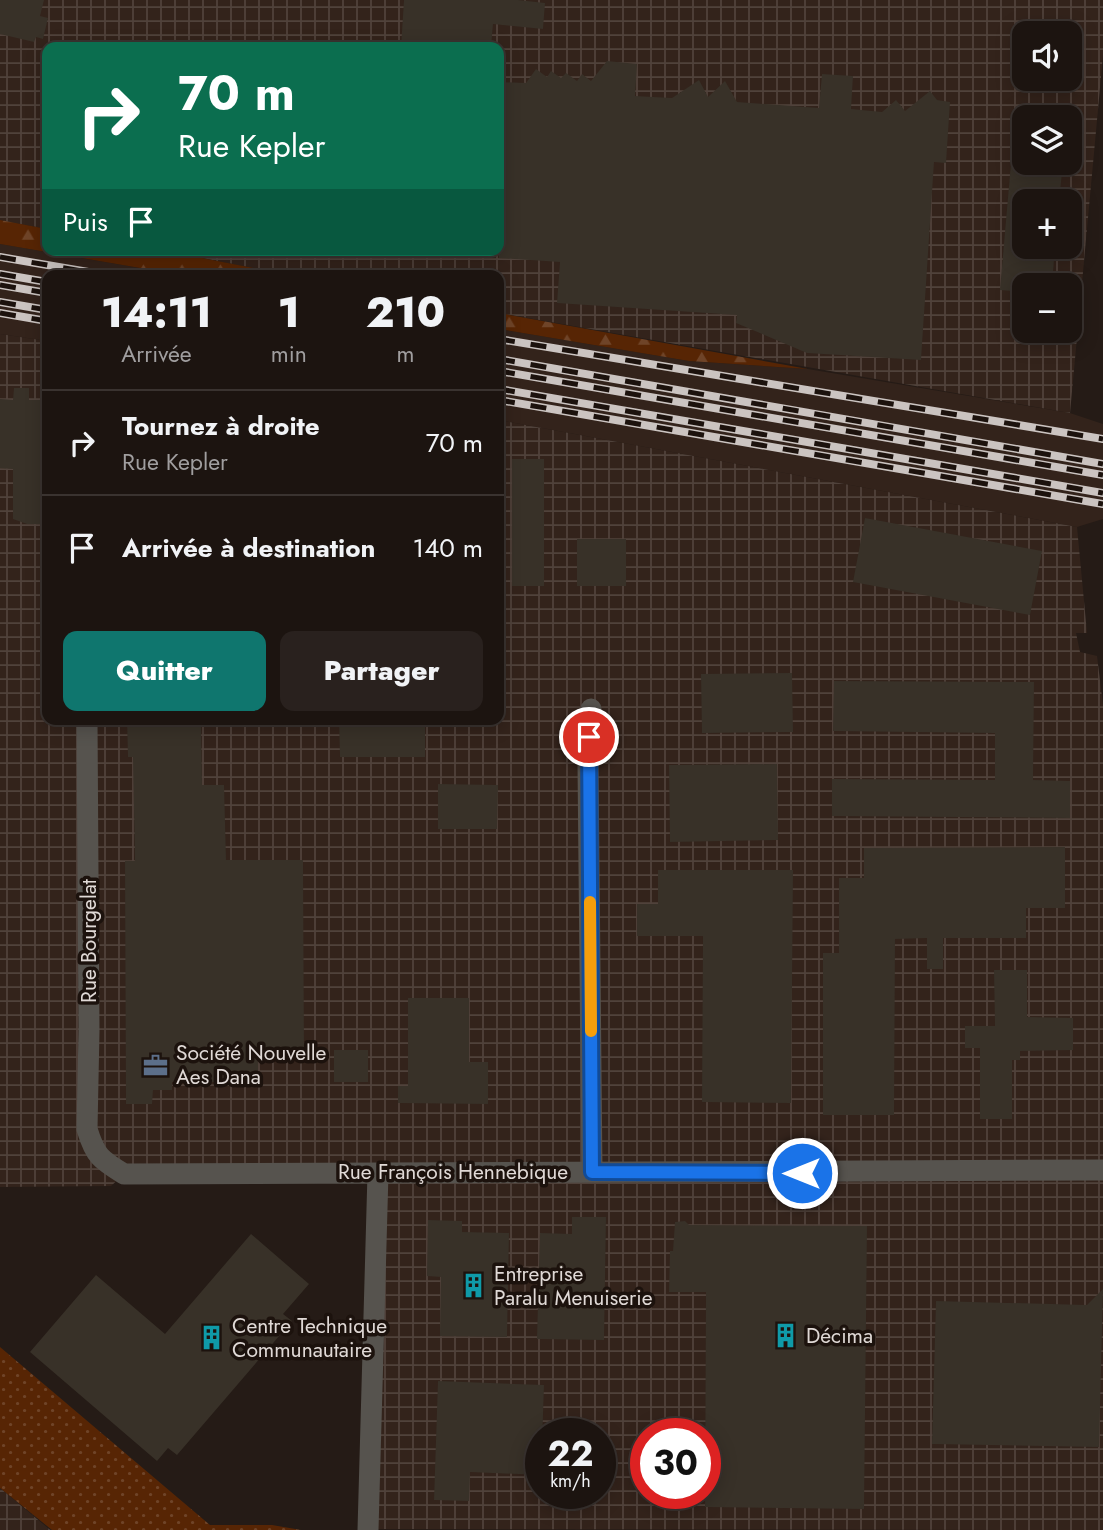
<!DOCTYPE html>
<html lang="fr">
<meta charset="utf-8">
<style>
:root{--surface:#1c1410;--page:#29211e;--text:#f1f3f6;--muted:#a09e9f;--line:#3a3330;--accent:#0f766e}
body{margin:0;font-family:Jost,sans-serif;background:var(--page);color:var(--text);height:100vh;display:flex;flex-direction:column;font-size:26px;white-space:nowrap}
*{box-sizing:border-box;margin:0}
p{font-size:23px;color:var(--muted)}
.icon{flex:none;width:38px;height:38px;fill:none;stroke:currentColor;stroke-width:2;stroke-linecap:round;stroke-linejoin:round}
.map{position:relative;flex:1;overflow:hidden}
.panel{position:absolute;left:42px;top:270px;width:462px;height:455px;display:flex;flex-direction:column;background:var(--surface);border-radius:14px;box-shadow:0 4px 18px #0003,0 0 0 2px var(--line)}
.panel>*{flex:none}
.hud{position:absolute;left:42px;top:42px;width:462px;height:214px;border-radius:14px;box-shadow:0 4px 18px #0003,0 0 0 2px var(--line);background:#0b6e4f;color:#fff;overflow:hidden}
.buttons{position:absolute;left:1012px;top:21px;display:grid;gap:14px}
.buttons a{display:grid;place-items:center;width:70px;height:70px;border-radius:14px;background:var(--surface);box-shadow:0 4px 18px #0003,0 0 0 2px var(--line);font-size:35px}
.speed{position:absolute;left:525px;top:1418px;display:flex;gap:14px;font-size:35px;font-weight:700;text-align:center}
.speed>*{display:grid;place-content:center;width:91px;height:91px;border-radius:50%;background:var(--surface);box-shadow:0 4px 18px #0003,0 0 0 2px var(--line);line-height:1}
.speed small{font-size:18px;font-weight:400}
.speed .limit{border:10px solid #d22;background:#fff;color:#111}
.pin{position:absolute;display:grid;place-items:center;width:60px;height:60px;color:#fff;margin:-30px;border:4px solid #fff;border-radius:50%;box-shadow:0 2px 7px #0007}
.me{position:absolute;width:77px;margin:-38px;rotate:270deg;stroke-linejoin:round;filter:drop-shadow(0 0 5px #0008)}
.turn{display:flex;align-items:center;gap:24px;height:147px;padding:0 21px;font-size:32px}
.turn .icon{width:91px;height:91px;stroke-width:2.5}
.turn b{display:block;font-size:49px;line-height:60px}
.then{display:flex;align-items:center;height:66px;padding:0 21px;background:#0003;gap:14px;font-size:26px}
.eta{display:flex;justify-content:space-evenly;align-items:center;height:119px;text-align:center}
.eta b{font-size:42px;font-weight:800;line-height:49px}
.cta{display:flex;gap:14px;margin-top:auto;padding:14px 21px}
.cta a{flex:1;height:80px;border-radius:14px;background:var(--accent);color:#fff;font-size:28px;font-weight:800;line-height:80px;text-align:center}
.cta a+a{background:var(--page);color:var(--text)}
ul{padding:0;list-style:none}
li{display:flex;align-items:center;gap:21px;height:105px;padding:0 21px;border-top:2px solid var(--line)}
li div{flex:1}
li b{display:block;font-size:26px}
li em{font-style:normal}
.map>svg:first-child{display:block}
.built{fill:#33231b}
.industrial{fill:url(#industrial-grid);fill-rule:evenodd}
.grass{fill:url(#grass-dots)}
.forest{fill:url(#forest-firs)}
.building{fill:#383128}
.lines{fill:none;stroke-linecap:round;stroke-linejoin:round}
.minor{stroke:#56534e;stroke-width:21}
.rail-casing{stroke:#cbc4c1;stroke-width:8}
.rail{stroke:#1c120d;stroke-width:5;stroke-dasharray:16;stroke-linecap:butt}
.route-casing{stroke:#114b97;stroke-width:18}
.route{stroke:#1a73e8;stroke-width:12}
.slow{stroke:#f59e0b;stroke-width:12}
.labels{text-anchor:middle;stroke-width:7;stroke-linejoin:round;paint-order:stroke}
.street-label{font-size:21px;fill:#e0d9d6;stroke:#1c120d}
.poi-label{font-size:21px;fill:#e0d9d6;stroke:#1c120d;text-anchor:start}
</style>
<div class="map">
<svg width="1103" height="1530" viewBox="0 0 1103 1530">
<defs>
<pattern id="industrial-grid" width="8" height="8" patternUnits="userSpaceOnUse" patternTransform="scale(1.75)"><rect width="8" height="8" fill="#33231b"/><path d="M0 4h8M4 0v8" fill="none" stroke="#50423b"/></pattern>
<pattern id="grass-dots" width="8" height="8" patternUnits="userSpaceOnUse" patternTransform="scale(1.75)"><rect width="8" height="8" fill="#572504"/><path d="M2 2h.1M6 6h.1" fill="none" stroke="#6f4428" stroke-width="1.8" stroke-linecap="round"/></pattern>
<pattern id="forest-firs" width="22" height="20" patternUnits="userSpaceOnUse" patternTransform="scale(1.75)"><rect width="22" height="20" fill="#572504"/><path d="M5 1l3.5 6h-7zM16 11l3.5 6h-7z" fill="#6f4428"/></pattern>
</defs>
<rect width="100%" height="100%" fill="#251b16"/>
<!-- built -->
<path class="built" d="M0,244l181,31h-134v66l-47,-7z
M499,329l190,32 119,8 262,44 33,11v95l-26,8 -578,-107z"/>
<!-- industrial -->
<path class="industrial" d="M0,0h1103v55l-33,358 -571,-100v-38h-210l-128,-25h338v-203h-452v182l-47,-9zM1024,33h45v46h-45zM1024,117h45v46h-45zM1024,201h45v46h-45zM1024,285h45v46h-45z
M0,334l47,7v378h452v-299l578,107 10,106h-11l4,19 17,4 6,49v825l-735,-1 10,-356 -254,1 -13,12 -111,1zM541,1433h59v60h-59zM646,1433h59v60h-59z
M0,1488l49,41 3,1h-52z"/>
<!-- grass -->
<path class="grass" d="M0,1347l210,178h62l29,5h-249l-52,-42z"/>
<!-- forest -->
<path class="forest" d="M0,220l47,9v21h114l128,25h-108l-181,-31z
M499,313l309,56 -119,-8 -190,-32z"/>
<!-- building -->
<path class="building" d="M0,0h44l-4,16 8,2 -5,21 -7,-2 -2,5 -34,-8z
M404,0h114l27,3 -2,26 -50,-5 -2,23h-90z
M607,61l30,3 -2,32 37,2 27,-18 9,17 17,-16 12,21 82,6 3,-34 31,2 -2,33 31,3 14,-12 9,11 25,-20 7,9 13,2 -4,61 -12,-1 -13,198 -114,-7 -71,-30 1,-8 -180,-12 3,-41 -61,-4v-176l27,1 10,-14 11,8 4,-6 10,7 5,-5 11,8 5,-7 9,7z
M1011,163h52l-4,38h-35v46h31l-3,38h-28v7l-24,-2z
M14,388h15v12h18v124h-20l-14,-5v-50l-13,-1v-69l13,1z
M512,459h32v127h-32z
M865,518l177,33 -12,64 -177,-33z
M577,539h49v47h-49z
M792,673l1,59 -91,1 -1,-59z
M834,681l200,1 -1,98 37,1v37l-238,-2v-37l163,1v-47l-162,-2z
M127,719h74l1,66h22l2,75h77l1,194 -46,1v27h-86v8h-19l-1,14h-26l-1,-243h10l-2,-104h-5z
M339,719h86v38h-85z
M777,764l1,76 -108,2 -1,-77z
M438,784l60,1 -1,44h-59z
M1065,847v61h-39v30h-83v31h-16v-31l-32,1 -1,176h-71v-162h16v-75h25v-30z
M658,870h135l-2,233 -89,-1 1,-166h-66v-32h21z
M994,970h33v47l46,1v32l-53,1v9h-8v59h-32v-71h-15v-22h30z
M408,998h61v64h19v42l-90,-1v-17h10z
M334,1050h34v32h-34z
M572,1217h34l-2,123 -67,-1 3,-106 32,1z
M428,1220l34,1v11l47,1 -2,104 -67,-1 1,-59 -14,-1z
M685,1221l4,4 178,1 -3,283 -159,-2 1,-215h-37l1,-41h3l2,-29z
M251,1234l58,50 -26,30 9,7 -115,134 -9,-7 -11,13 -127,-109 66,-77 69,59z
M1103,1289l-4,158 -167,-3 4,-143 151,4z
M438,1381l106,4 -3,90 -71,-3 -1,29 -35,-1z"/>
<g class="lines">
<!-- minor -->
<path class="minor" d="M591,709l-3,56 4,407
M87,719l2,312 -2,98c8,27 14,31 37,45l979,-4
M368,1530l10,-357"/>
<defs>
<path id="rail" d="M0,257l106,18
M0,274l47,8
M0,285l47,8
M0,302l47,8
M0,313l47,8
M499,339l604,100
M499,359l604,105
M499,371l604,104
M499,389l604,104
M499,400l604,104"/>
</defs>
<!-- rail casing -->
<use href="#rail" class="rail-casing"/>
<!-- rail -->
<use href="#rail" class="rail"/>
</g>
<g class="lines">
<defs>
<path id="route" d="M589,737l3,435 210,1"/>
</defs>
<!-- route casing -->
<use href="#route" class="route-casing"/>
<!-- route -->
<use href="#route" class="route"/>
<!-- slow -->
<path class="slow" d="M590,902l1,129"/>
</g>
<!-- icons -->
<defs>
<symbol id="office-bare" viewBox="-9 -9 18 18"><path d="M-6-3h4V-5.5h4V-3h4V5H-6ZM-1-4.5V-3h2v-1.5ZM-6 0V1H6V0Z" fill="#5c6f8a" stroke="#1c120d" stroke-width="2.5" paint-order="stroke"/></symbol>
<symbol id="building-bare" viewBox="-9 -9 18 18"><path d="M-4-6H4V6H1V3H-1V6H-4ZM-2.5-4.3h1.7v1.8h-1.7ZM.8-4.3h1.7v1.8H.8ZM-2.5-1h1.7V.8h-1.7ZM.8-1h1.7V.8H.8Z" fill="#0f9aa8" stroke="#1c120d" stroke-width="2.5" paint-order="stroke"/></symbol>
</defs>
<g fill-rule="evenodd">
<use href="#office-bare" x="138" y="1048" width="35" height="35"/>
<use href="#building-bare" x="456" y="1268" width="35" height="35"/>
<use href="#building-bare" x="768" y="1318" width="35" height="35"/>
<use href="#building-bare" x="194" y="1320" width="35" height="35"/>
</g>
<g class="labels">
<!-- street labels -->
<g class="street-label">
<text transform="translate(89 941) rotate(-90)" y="7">Rue Bourgelat</text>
<text x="453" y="1179">Rue François Hennebique</text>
</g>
<!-- poi labels -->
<g class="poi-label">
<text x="176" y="1060">Société Nouvelle<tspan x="176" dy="24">Aes Dana</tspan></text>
<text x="494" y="1281">Entreprise<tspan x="494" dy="24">Paralu Menuiserie</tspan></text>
<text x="232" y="1333">Centre Technique<tspan x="232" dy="24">Communautaire</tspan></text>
<text x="806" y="1343">Décima</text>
</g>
</g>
</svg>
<div class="buttons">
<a><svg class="icon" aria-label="sound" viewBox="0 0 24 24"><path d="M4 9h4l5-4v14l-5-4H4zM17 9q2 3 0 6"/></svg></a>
<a><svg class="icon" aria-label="layers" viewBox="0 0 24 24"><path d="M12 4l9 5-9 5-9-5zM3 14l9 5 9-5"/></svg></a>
<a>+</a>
<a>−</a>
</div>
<div class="speed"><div>22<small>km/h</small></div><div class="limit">30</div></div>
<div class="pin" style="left:589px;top:737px;background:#d93025"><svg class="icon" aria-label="arrive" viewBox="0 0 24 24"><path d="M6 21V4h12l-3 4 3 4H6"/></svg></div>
<svg class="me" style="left:802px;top:1173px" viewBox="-20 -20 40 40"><circle r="17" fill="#1a73e8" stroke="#fff" stroke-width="3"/><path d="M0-11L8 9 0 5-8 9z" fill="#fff"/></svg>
<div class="hud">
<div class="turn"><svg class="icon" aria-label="right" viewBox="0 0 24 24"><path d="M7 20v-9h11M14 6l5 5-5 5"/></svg><div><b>70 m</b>Rue Kepler</div></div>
<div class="then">Puis<svg class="icon" aria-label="arrive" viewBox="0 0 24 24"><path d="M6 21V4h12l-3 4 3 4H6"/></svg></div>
</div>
<section class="panel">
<div class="eta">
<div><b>14:11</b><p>Arrivée</p></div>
<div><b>1</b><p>min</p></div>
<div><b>210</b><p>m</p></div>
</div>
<ul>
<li><svg class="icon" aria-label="right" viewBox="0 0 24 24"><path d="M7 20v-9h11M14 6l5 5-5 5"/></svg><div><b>Tournez à droite</b><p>Rue Kepler</p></div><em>70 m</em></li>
<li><svg class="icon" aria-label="arrive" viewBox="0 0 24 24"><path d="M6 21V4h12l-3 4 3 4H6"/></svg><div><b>Arrivée à destination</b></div><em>140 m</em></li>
</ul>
<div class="cta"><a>Quitter</a><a>Partager</a></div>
</section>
</div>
